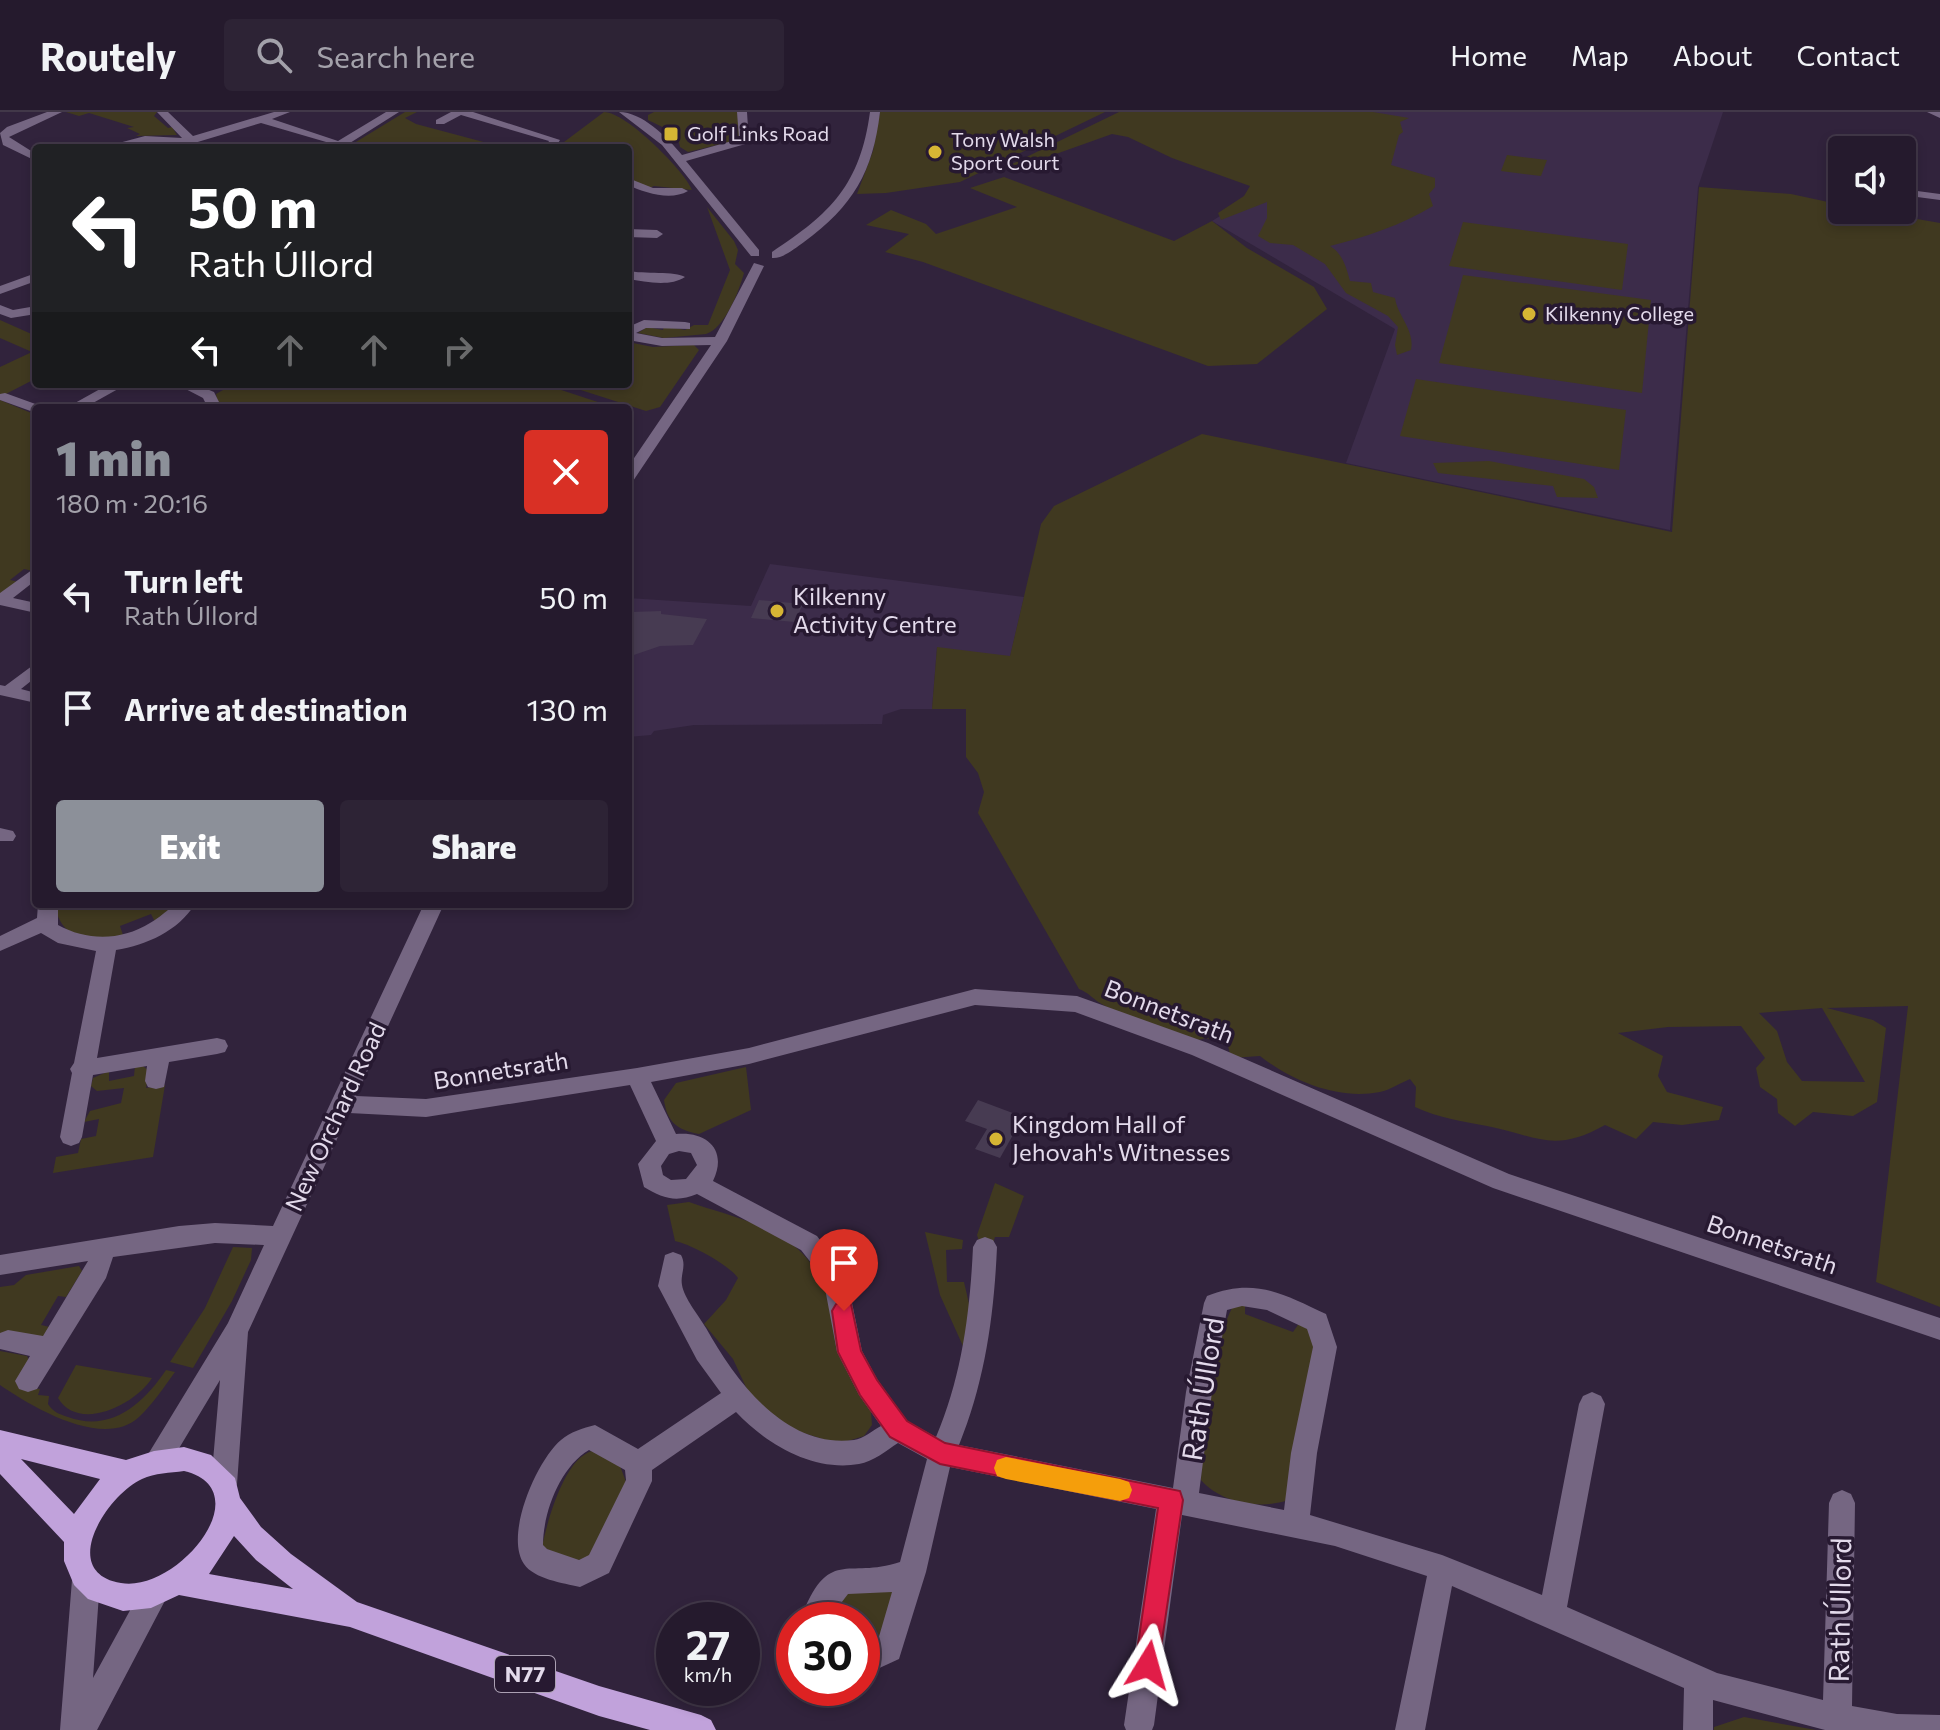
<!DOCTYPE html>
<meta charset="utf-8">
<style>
:root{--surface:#251a2d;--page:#2d2335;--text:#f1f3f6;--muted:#a3a1aa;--line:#423849;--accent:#8c9099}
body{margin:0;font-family:Commissioner,sans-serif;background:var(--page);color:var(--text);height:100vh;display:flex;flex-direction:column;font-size:30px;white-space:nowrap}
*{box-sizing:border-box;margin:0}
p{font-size:26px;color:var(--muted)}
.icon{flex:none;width:44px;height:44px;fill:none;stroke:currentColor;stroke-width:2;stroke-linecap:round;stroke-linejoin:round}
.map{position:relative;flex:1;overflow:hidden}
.sheet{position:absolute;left:32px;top:292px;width:600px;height:504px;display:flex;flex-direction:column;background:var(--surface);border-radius:8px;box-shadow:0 4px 12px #0003,0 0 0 2px var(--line)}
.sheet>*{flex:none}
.guide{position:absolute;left:32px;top:32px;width:600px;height:244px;border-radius:8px;box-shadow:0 4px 12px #0003,0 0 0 2px var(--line);background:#202124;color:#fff;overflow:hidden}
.controls{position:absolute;left:1828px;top:24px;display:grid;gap:16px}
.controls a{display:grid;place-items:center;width:88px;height:88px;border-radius:8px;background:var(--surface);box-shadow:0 4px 12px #0003,0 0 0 2px var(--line);font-size:40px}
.speed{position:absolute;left:656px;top:1490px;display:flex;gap:16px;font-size:40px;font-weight:700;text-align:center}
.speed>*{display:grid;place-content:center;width:104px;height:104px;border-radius:50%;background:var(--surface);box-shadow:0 4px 12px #0003,0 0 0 2px var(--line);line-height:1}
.speed small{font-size:20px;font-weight:400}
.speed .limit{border:12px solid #d22;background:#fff;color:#111}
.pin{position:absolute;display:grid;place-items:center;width:68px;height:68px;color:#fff;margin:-82px -34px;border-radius:50% 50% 50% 0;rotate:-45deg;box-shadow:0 0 8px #0007}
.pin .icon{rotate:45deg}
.me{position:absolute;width:88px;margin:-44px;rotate:8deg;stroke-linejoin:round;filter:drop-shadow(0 0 6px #0008)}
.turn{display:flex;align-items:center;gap:28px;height:168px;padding:0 24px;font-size:36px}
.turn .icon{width:104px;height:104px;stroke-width:2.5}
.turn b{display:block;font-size:56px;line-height:68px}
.lanes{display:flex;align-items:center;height:76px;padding:0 24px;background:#0003;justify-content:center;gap:40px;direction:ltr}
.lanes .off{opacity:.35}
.round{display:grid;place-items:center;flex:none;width:84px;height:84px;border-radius:8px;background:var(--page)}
.headline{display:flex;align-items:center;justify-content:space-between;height:136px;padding:0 24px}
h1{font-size:48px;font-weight:800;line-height:60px;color:var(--accent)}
.primary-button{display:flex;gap:16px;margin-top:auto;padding:16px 24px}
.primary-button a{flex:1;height:92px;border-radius:8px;background:var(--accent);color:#fff;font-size:32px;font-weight:800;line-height:92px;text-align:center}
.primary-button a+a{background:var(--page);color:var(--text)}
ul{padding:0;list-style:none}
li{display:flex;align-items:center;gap:24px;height:112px;padding:0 24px}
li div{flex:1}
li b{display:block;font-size:30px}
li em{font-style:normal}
header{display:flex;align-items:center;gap:48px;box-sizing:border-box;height:112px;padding:0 40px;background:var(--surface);border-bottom:2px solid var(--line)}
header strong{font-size:38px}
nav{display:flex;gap:44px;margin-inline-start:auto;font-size:28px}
.search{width:560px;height:72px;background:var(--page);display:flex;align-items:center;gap:20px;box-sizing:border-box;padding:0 28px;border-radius:8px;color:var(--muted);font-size:30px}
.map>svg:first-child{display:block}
.built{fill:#3c2c4a}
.green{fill:#403920;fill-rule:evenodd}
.building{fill:#473b52}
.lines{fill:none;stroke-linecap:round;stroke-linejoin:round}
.minor{fill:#756682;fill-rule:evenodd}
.major{fill:#c1a2db;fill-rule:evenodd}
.route{fill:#e11d48;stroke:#92132f;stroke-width:2}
.slow{fill:#f59e0b}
.poi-dot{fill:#d6b534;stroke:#271931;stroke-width:3}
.labels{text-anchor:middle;stroke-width:7;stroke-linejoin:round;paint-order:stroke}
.far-poi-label{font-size:20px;fill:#e3daeb;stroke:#271931;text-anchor:start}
.shield{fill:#271931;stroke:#aba0b3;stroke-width:2}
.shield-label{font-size:22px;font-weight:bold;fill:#e3daeb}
.poi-label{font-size:24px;fill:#e3daeb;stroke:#271931;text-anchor:start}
.street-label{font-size:24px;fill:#e3daeb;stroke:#271931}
.near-street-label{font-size:28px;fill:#e3daeb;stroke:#271931}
</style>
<header>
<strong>Routely</strong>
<div class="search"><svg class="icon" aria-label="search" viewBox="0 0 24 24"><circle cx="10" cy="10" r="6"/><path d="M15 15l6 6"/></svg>Search here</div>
<nav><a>Home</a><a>Map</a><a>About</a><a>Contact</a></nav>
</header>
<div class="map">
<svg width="1940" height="1618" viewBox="0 0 1940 1618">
<rect width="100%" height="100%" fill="#31233c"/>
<!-- built -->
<path class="built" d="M1260,0h463l-25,75 -28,343 -324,-67 49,-134 -183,-108 47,-29 24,-76z
M770,452l254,33 -14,60 -73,-9 -5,61h-31l-18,6 -1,9 -188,1 -40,6 -3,4 -23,2v-139l123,8z"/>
<!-- green -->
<path class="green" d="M66,0h91l-3,4 14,12 4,-1 5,8 -41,1 4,-2 -13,-6 7,-1 -45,-14 -10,3z
M405,0h12l-12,6 11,6 90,24h-160z
M604,0c23,0 83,62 88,78l-38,-4 -5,2 -21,-10v-30h-72z
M654,0h83l5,27 -54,13 -8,-5c-2,-15 -20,-21 -32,-27v-5z
M880,0h225l-145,70 -74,11 -29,1 16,-43z
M1119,0h254l36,6 -9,4 3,10 -4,3 -8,30 44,13v9l-6,7 4,12c-31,19 -68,31 -103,40 13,8 16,21 20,35l21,2 2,9 22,6c3,19 20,32 16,52l-14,5 -2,-10 3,-18 -10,-11 -42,-23 -21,-29 -32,-19 -23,-2 -12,-7 9,-18v-16l-46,18 -3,-7 26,-17 6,-10 -78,-28 -44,-21 -16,-3 -104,37 2,-6z
M1507,43l40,5 -6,16 -40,-5z
M1004,65l170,64 38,-20 35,27 67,39 13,22 -70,55 -49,2 -285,-104 -38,-10 24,-18 -43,-9 25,-15 35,14 10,10 81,-27 -47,-19z
M1699,75l92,7 51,11v5h24l74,13v1084l-64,-25 32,-276 -81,2 46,12 13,8 -9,74 -24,14 -40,-4 -18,14 -17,-13 -1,-14 -17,-12 -4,-19 9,-10 -24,-32 -73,1 -50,6 45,23 -5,20 9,16 56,15 -4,13 -37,5 -29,-3 -17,17 -31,-14c-52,29 -67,11 -118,1 -26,-5 -48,-8 -72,-19l1,-20 -6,-8c-10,4 -20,11 -30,13 -42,8 -87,-10 -120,-36l-29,2 -3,-12 -22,-8 -8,2c-28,-10 -74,-22 -98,-37 -8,-5 -11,-10 -21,-14l-101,-176 6,-21 -6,-19 -12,-16v-48h-34l5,-62 73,9 31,-132 13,-18 148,-72 470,98zM1822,896l43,74 -63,-1 -15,-19 -10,-31 -18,-18z
M707,95l27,34 4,9 -3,14 9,9c-5,18 -19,55 -38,61l-42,4 -26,-5 9,-6 16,3 1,-4 21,4 9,-5h14l22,-55z
M1463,110l165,22 -6,46 -173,-24z
M1463,163l188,25 -9,93 -203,-30z
M0,208l36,16v47l-5,-2 -31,16v-30l32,-15 -32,-14z
M628,230l25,5 41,-2 5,5 -39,57 -14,4 -84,-27h66z
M1416,267l210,31 -7,60 -219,-34z
M193,272h350l73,24h-397l-3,-14 7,-4 -11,-5 -8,3z
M0,288l36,15v153l-3,3 -9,-2 -14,11 8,2 -18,13z
M1489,349l95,18 10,8 4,11 -41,-1 -4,-11 -115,-13 -5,-10z
M55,792h120l-20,18 -4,-8 -31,12 3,9c-31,6 -63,7 -68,-31z
M135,954h8l6,5 -3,17 19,-3 -12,72 -100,16 3,-16 22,-4 3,-14 15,-3 3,-17 -15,3 6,-11 31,-8 3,-15 -27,3 -6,-5 2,-8 16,-7v10l25,-5z
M746,955l5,43 -52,24c-22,-4 -32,-12 -35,-34l12,-17z
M995,1071l29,13 -15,41h-14l-2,6 -14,-2 -2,-6z
M689,1090c36,13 85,22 113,51 39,41 46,109 69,159l1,13 -8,11 -26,8 -53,-17 -34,-29 -18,-39 -29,-35 22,-24 12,-22c-10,-14 -48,-34 -63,-37l-8,-36z
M925,1120l38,8 -1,9 -16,1 1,32h17l6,26 -3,47 -27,-60z
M233,1135l19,1 -1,12 -19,41 -39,67 -23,-6 35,-54z
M79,1154l3,5 -16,26 -8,-1 -17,29 13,3 -10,9 -44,12v-62l14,-2 12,-10z
M1245,1191v11l48,18 7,-10 5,1 11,21 -28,156c-28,10 -67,3 -87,-20 2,-52 9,-131 33,-176z
M0,1239l27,5 3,6 -13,24 23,3 -2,6 11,1 -1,8c5,8 11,10 20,13 43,16 76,-14 98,-47l9,2c-11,15 -22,32 -36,45 -35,33 -107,-10 -139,-32z
M76,1253l76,13c-16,26 -73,55 -94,20z
M602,1336l17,15 7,19 -37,75 -14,4 -33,-14c5,-25 20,-78 42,-92 5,-4 12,-5 18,-7z
M894,1475l-11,48 -11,11 -10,1v-27h-33l6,-17 6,-9z
M1744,1605l72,13h3h-105v-3z"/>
<!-- building -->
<path class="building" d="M759,488l44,4 -8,18 -44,-4z
M661,499v3l46,5 -14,26 -33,1 -32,11v-41l4,-4z
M978,988l45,17 -23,41 -25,-9 12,-20 -22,-8z"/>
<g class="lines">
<!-- minor -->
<path class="minor" d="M47,0h15l-53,25 27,17v7l-33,-16 -3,-12 7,-6z
M157,0h11l25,24 81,-24h16l-18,7 66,22 48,-29h13l-57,36h-14l5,-4 -72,-21 -70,21 2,4 -38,-6 -55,6 45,-12 37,2z
M451,0h22l87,28 -5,8h-10l4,-7 -88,-26 -17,9h-8v-4z
M619,0c23,0 48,25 63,43l57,-16 -2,-27h10l2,31 -63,18 73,89v6h-8l-89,-111z
M870,0h10c-7,60 -27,94 -76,130 -9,6 -21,17 -32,16v-6c59,-39 88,-67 98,-140z
M1927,0h13v6z
M628,66l25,10h29l6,3c-17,10 -43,2 -60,-6z
M1902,77l38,5v6l-38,-5z
M628,117l29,1 6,4 -6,4 -29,-1z
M754,151l10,3 -37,75 -94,140 -5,1v-15l83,-122 -49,1 -34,-6v-13l16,-7 41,2 5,1v6l-44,-1 -10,5 26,5 53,-1z
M628,159c15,3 48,0 57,6 -15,10 -39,5 -57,2z
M36,161v8l-36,13v-8z
M0,193l13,5 23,-4v8l-25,4 -11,-4z
M109,272h18l-43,24h-18z
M176,272h19l19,8 8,16h-14l-5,-10z
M5,281l36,13 1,2h-6v5l-36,-13v-6z
M36,455v13l-23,18 23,5v10l-36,-8v-12z
M36,551v14l-15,12 15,4v10l-36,-8v-10l5,1z
M0,716l13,3 3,5 -3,5h-13z
M38,792h20v21c29,16 63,16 92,-2 22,-13 17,-19 45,-19 -17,27 -48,41 -79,46l-19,108 120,-20 8,2 3,6 -3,6 -8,2 -48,8 -5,25 -8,2 -8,-2 -3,-6 2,-15 -54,9 -11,62 -3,6 -8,3 -8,-3 -3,-6 12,-64 -2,-4 4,-6 22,-112 -38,-8 -17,-10 -41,18v-15l37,-18z
M424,792h20l-88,192 70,3 211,-31 112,-20 226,-59 102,7 131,47 301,131 431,144v22l-447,-152 -301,-133 -117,-43 -100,-7 -226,59 -98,18 25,52c31,-3 52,16 37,47l104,55 29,38 16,77 15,28 30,42 29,16c26,-61 34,-125 37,-190l4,-7 8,-3 8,3 4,7c-3,69 -12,134 -38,198l214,43 13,-96 18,-89 3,-7c48,-19 76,-2 119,18l11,33 -20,106 -7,62 132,40 100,40 37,-191 4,-8 9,-4 9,4 4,8 -38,203 150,66 106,27 6,-197 4,-9 9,-4 9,4 4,9 -3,203 45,8 43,1v15h-115l-112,-30v30h-30l1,-42 -232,-102 -27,144h-30l32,-154 -92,-30 -153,-31 -28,210 -2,5h-26l-2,-5 32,-216 -206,-42 -24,105 -27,87 -37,17v-29l16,-7 14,-48 -44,2 -20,26h-28c29,-75 46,-40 100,-58l27,-103 -29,-16c-11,7 -25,19 -39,21 -46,8 -93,-20 -123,-52l-84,58v11l-43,92 -29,14c-17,-4 -46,-8 -56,-23 -20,-29 13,-104 37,-124 9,-8 22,-12 34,-15l43,24 83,-56 -24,-33 -39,-74 7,-31 8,-3 8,3c6,11 -1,19 1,30 2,13 17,31 24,43 29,52 79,121 148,112 9,-1 19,-10 27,-14l-22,-31 -22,-43 -14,-74 -22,-28 -104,-56c-21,9 -35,4 -53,-7l-6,-23 18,-23 -26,-56 -204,32 -77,-4 -101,219 -11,152 -4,9 -9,3 -9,-3 -4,-9 9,-104 -54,90 -9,3 -9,-3 -4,-9 84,-138 36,-78 -49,-2 -102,14 -7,21 -69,111 -9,3 -9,-3 -4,-8 15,-25 -30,-7v-16l8,-3 35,6 45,-75 -88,14v-20l179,-29 36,-3 58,3zM679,1039l12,2 6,12 -11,14 -15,1 -8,-5 -2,-9 8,-12zM1242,1194l25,4 40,19 6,18 -22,106 -7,57 -85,-17 13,-101 15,-82zM589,1338l36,20 1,10 -37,75 -10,5 -32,-11 -4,-4c0,-32 17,-78 46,-95z
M86,1454l10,4 4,10 -7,98 52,-95 10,-4 10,4 4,10 -72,137h-37l12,-150 4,-10z"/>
<!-- major -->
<path class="major" d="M0,1318l126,30 28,-9 30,-4 27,8 24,23 5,20 21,29 30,27 66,48 242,84 102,29 10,5 5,10h-66l-51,-14 -249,-89 -171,-32 -28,13 -28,3 -35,-12 -14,-14 -10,-24v-19l-64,-68zM21,1347l79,20 -26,35zM184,1359c78,19 -7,122 -63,112 -64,-11 -14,-88 21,-104 13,-6 28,-6 42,-8zM234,1424l22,24 37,29 -84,-15z"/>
</g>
<!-- route -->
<path class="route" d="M844,1190l7,2 10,47 16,29 30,41 38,22 235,48 3,9 -26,174 -9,4 -10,-4 -3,-9 23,-157 -218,-44 -50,-27 -30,-42 -22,-43 -6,-41 4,-7z"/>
<!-- slow -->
<path class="slow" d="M1006,1345l114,22 9,3 3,8 -3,8 -9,3 -114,-22 -9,-3 -3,-8 3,-8z"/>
<!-- markers -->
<g class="poi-dot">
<rect x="663" y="14" width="16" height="16" rx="4"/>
<circle cx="935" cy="40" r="8"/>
<circle cx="1529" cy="202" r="8"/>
<circle cx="777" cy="499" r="8"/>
<circle cx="996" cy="1027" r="8"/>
</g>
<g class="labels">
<!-- far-poi labels -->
<g class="far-poi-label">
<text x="687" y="29">Golf Links Road</text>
<text x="951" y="35">Tony Walsh<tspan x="951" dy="23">Sport Court</tspan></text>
<text x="1545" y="209">Kilkenny College</text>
</g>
<!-- shield labels -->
<rect class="shield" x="495" y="1544" width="60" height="36" rx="6"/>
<g class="shield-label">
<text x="525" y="1570">N77</text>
</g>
<!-- poi labels -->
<g class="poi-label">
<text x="793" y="493">Kilkenny<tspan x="793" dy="28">Activity Centre</tspan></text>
<text x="1012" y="1021">Kingdom Hall of<tspan x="1012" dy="28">Jehovah's Witnesses</tspan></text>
</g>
<!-- street labels -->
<g class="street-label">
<text transform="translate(1169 900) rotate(21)" y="8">Bonnetsrath</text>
<text transform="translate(501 959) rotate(-9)" y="8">Bonnetsrath</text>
<text transform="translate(336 1005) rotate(-65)" y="8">New Orchard Road</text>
<text transform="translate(1772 1133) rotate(19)" y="8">Bonnetsrath</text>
</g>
<!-- near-street labels -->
<g class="near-street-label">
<text transform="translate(1203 1277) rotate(-81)" y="10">Rath Úllord</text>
<text transform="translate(1840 1498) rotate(-89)" y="10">Rath Úllord</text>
</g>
</g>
</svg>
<div class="controls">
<a><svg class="icon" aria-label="sound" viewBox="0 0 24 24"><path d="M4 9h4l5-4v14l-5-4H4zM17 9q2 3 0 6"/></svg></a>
</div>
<div class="speed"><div>27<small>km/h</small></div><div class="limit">30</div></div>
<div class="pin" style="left:844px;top:1199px;background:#d93025"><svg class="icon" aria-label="arrive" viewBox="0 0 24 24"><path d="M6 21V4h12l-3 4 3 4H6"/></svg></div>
<svg class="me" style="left:1148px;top:1553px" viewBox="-20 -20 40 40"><path d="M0-17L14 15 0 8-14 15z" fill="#e11d48" stroke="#fff" stroke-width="4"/></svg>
<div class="guide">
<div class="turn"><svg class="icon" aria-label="left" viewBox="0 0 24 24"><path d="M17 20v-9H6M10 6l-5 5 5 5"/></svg><div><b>50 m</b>Rath Úllord</div></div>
<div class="lanes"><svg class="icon" aria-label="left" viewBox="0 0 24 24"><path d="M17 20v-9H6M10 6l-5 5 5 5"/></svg><svg class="icon off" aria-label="ahead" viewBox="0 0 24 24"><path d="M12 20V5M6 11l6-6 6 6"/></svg><svg class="icon off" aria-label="ahead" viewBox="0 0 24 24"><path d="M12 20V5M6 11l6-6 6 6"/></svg><svg class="icon off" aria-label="right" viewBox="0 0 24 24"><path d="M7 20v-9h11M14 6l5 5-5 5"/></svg></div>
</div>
<section class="sheet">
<div class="headline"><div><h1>1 min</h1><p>180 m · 20:16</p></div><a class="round" style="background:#d93025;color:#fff"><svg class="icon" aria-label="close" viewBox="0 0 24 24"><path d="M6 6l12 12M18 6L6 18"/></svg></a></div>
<ul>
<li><svg class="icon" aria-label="left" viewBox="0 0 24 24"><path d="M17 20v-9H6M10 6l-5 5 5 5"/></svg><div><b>Turn left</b><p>Rath Úllord</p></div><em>50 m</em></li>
<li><svg class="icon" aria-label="arrive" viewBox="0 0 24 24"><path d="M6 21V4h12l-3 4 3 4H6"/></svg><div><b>Arrive at destination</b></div><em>130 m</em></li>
</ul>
<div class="primary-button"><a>Exit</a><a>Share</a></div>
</section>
</div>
